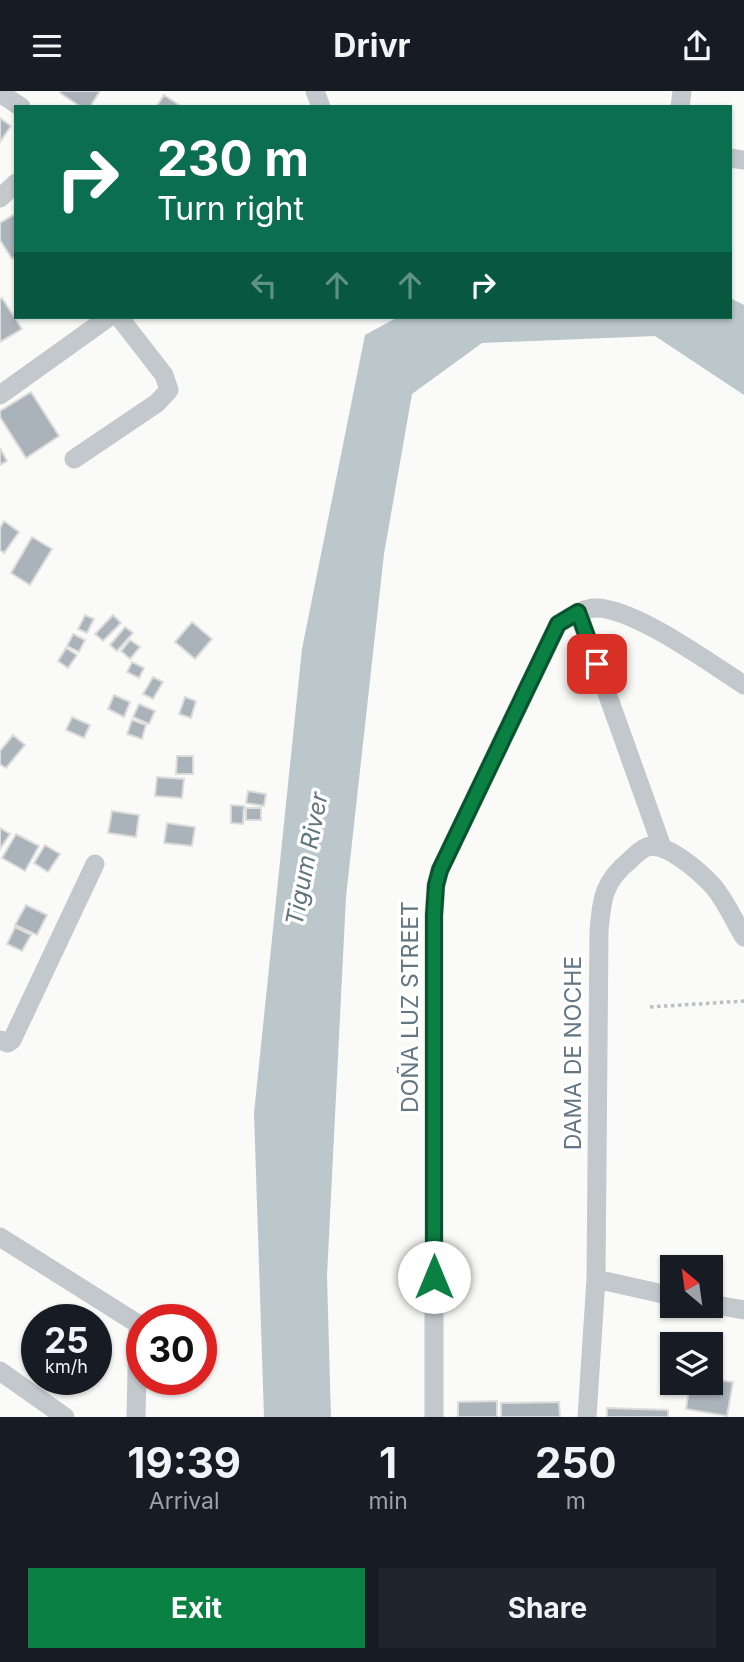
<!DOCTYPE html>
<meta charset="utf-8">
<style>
:root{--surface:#171b24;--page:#20242c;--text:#f1f3f6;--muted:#9ea1a6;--accent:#0b8043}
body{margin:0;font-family:Inter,sans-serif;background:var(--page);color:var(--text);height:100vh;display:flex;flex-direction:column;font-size:26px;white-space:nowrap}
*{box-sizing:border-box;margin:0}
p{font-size:23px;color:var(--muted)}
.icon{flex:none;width:38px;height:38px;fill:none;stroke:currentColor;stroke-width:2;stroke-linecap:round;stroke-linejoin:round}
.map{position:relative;height:1326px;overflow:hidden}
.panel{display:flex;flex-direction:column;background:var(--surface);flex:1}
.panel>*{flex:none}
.hud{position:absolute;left:14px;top:14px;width:718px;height:214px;border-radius:0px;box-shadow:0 2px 5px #0004;background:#0b6e4f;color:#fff;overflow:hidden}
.needle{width:46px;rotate:331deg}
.controls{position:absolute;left:660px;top:1164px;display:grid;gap:14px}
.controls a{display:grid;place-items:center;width:63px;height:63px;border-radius:0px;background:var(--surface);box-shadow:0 2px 5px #0004;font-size:35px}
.speed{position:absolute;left:21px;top:1213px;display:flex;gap:14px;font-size:35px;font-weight:700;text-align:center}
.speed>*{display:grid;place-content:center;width:91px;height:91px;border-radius:50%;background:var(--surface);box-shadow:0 2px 5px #0004;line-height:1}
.speed small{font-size:18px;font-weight:400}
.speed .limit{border:10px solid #d22;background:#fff;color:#111}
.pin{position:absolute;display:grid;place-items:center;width:60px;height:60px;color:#fff;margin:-30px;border-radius:14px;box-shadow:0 4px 10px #0006}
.me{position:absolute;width:77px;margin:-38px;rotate:0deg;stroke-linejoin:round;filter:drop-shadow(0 0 5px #0008)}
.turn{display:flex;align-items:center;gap:24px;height:147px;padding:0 28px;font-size:32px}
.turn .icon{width:91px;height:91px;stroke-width:2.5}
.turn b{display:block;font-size:49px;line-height:60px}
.lanes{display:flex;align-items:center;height:66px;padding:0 28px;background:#0003;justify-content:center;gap:35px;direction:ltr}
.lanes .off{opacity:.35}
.eta{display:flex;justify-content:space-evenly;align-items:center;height:119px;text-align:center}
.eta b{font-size:42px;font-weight:700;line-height:49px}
.button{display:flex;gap:14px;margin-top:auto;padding:14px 28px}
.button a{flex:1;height:80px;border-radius:0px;background:var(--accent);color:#fff;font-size:28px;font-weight:700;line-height:80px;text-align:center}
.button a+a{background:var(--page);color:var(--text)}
header{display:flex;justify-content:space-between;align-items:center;height:91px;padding:0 28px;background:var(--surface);font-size:32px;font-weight:700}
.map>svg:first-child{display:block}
.water{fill:#bbc7cb}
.building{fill:#aab3b9;stroke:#dcdcda;stroke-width:2}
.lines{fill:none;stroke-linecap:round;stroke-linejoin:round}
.path{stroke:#bbbfc2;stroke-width:3.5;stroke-dasharray:3.5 3.5;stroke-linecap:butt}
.street{stroke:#c3c8cc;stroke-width:19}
.route-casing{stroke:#07532c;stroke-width:18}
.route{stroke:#0b8043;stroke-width:12}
.labels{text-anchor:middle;stroke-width:7;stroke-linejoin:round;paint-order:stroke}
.street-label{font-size:23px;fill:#657683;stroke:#fff}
.water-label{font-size:24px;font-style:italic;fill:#60757c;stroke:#fff}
</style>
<header><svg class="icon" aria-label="menu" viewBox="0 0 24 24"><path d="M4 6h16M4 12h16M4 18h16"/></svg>Drivr<svg class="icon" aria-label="share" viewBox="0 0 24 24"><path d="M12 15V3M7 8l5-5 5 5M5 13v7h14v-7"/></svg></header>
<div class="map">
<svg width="744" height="1326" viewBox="0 0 744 1326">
<rect width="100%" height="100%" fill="#fafaf8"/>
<!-- water -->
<path class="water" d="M730,207l14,7v90l-89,-59 -173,7 -70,51 -28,160 -38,343 -19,379 4,141h-67l-10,-304 48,-464 63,-314 33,-18h332z"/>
<!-- building -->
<path class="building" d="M61,0h39l-10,16h-9l-21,-14z
M164,4l18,12h-26z
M0,27l11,8 -11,16z
M15,123l1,43 -4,2 -12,-19v-17z
M2,207l20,31 -22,13v-42z
M31,301l28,44 -33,22 -26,-41v-6z
M0,357l7,13 -7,4z
M4,430l15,11 -15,21 -4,-3v-22z
M32,446l20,12 -22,36 -19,-12z
M85,524l9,4 -7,14 -9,-4z
M113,524l8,8 -18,18 -8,-7z
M192,531l20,17 -17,20 -20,-17z
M125,536l8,6 -16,18 -7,-6z
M73,543l12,6 -6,12 -12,-6z
M130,549l10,7 -10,12 -9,-8z
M66,557l11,7 -9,13 -10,-7z
M132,571l12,6 -5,10 -12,-6z
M153,586l10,5 -10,17 -10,-5z
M114,604l16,7 -6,15 -16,-8z
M185,606l11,4 -5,17 -12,-4z
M139,613l16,7 -6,13 -16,-7z
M72,626l18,8 -6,13 -18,-8z
M132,629l14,5 -4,14 -15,-5z
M13,644l12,10 -19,23 -6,-4v-13z
M177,665h16v18h-17z
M157,686l27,2 -2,19 -27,-2z
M248,700l18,3 -2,12 -18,-3z
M231,714l13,1 -1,18 -12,-1z
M246,717h15v12h-15z
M112,720l27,4 -3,22 -28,-4z
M167,732l28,4 -3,19 -28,-3z
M0,737l10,6 -10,15z
M16,743l23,12 -14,25 -23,-13z
M45,754l15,9 -12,18 -14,-9z
M26,814l21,10 -10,20 -22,-10z
M15,836l16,8 -9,16 -15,-7z
M710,1288l23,3 -6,34 -41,-7 4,-26h20z
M497,1310v16h-39v-15z
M559,1311l1,15h-59v-14z
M607,1317l61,2v7h-61z"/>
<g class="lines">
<!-- path -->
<path class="path" d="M650,916l94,-6"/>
<!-- street -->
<path class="street" d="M315,0l6,16
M0,2l21,14
M680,16l2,-16
M730,67l14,2
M0,107l16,-15
M0,304l109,-78
M74,368l83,-56 12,-13 -5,-15 -45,-58
M578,521l84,235
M0,949l8,3 4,-3 83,-176
M0,1146l138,87 -2,93
M596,1188l76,17
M710,1213l34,6
M0,1280l65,46
M434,1326v-502l2,-30 4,-15 118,-246c12,-7 22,-14 35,-16 38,-3 118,56 151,77
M587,1326l9,-138 3,-348c3,-33 4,-49 31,-71 4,-4 11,-11 17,-13 19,-6 54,26 66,39 13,15 21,35 31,51"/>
</g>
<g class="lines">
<defs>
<path id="route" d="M434,1186v-362l2,-30 4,-15 118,-246 20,-12 19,52"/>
</defs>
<!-- route casing -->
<use href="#route" class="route-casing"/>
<!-- route -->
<use href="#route" class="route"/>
</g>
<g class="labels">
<!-- street labels -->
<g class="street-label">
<text transform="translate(410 916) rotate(-90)" y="8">DOÑA LUZ STREET</text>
<text transform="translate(573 962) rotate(-90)" y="8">DAMA DE NOCHE</text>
</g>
<!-- water labels -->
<g class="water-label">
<text transform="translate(307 768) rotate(-79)" y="8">Tigum River</text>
</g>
</g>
</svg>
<div class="controls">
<a><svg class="needle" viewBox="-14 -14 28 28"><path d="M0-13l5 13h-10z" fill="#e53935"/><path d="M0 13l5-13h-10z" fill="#9ea1a6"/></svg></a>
<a><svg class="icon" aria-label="layers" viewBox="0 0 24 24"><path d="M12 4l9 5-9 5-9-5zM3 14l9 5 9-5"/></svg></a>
</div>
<div class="speed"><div>25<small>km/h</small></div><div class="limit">30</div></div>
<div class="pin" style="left:597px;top:573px;background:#d93025"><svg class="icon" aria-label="arrive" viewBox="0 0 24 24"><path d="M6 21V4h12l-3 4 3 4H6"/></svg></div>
<svg class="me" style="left:434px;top:1186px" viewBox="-20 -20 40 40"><circle r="19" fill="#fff"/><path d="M0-13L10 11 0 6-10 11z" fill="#0b8043"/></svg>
<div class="hud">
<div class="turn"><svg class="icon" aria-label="right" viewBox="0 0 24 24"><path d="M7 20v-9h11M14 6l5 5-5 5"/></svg><div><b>230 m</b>Turn right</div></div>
<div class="lanes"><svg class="icon off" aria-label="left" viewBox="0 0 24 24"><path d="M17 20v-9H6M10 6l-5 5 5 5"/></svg><svg class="icon off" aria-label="ahead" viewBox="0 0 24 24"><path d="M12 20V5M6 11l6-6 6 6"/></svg><svg class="icon off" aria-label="ahead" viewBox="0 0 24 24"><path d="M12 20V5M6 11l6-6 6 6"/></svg><svg class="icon" aria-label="right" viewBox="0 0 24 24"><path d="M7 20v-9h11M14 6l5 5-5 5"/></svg></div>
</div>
</div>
<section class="panel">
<div class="eta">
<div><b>19:39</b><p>Arrival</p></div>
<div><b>1</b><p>min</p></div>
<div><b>250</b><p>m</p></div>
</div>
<div class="button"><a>Exit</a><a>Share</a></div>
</section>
